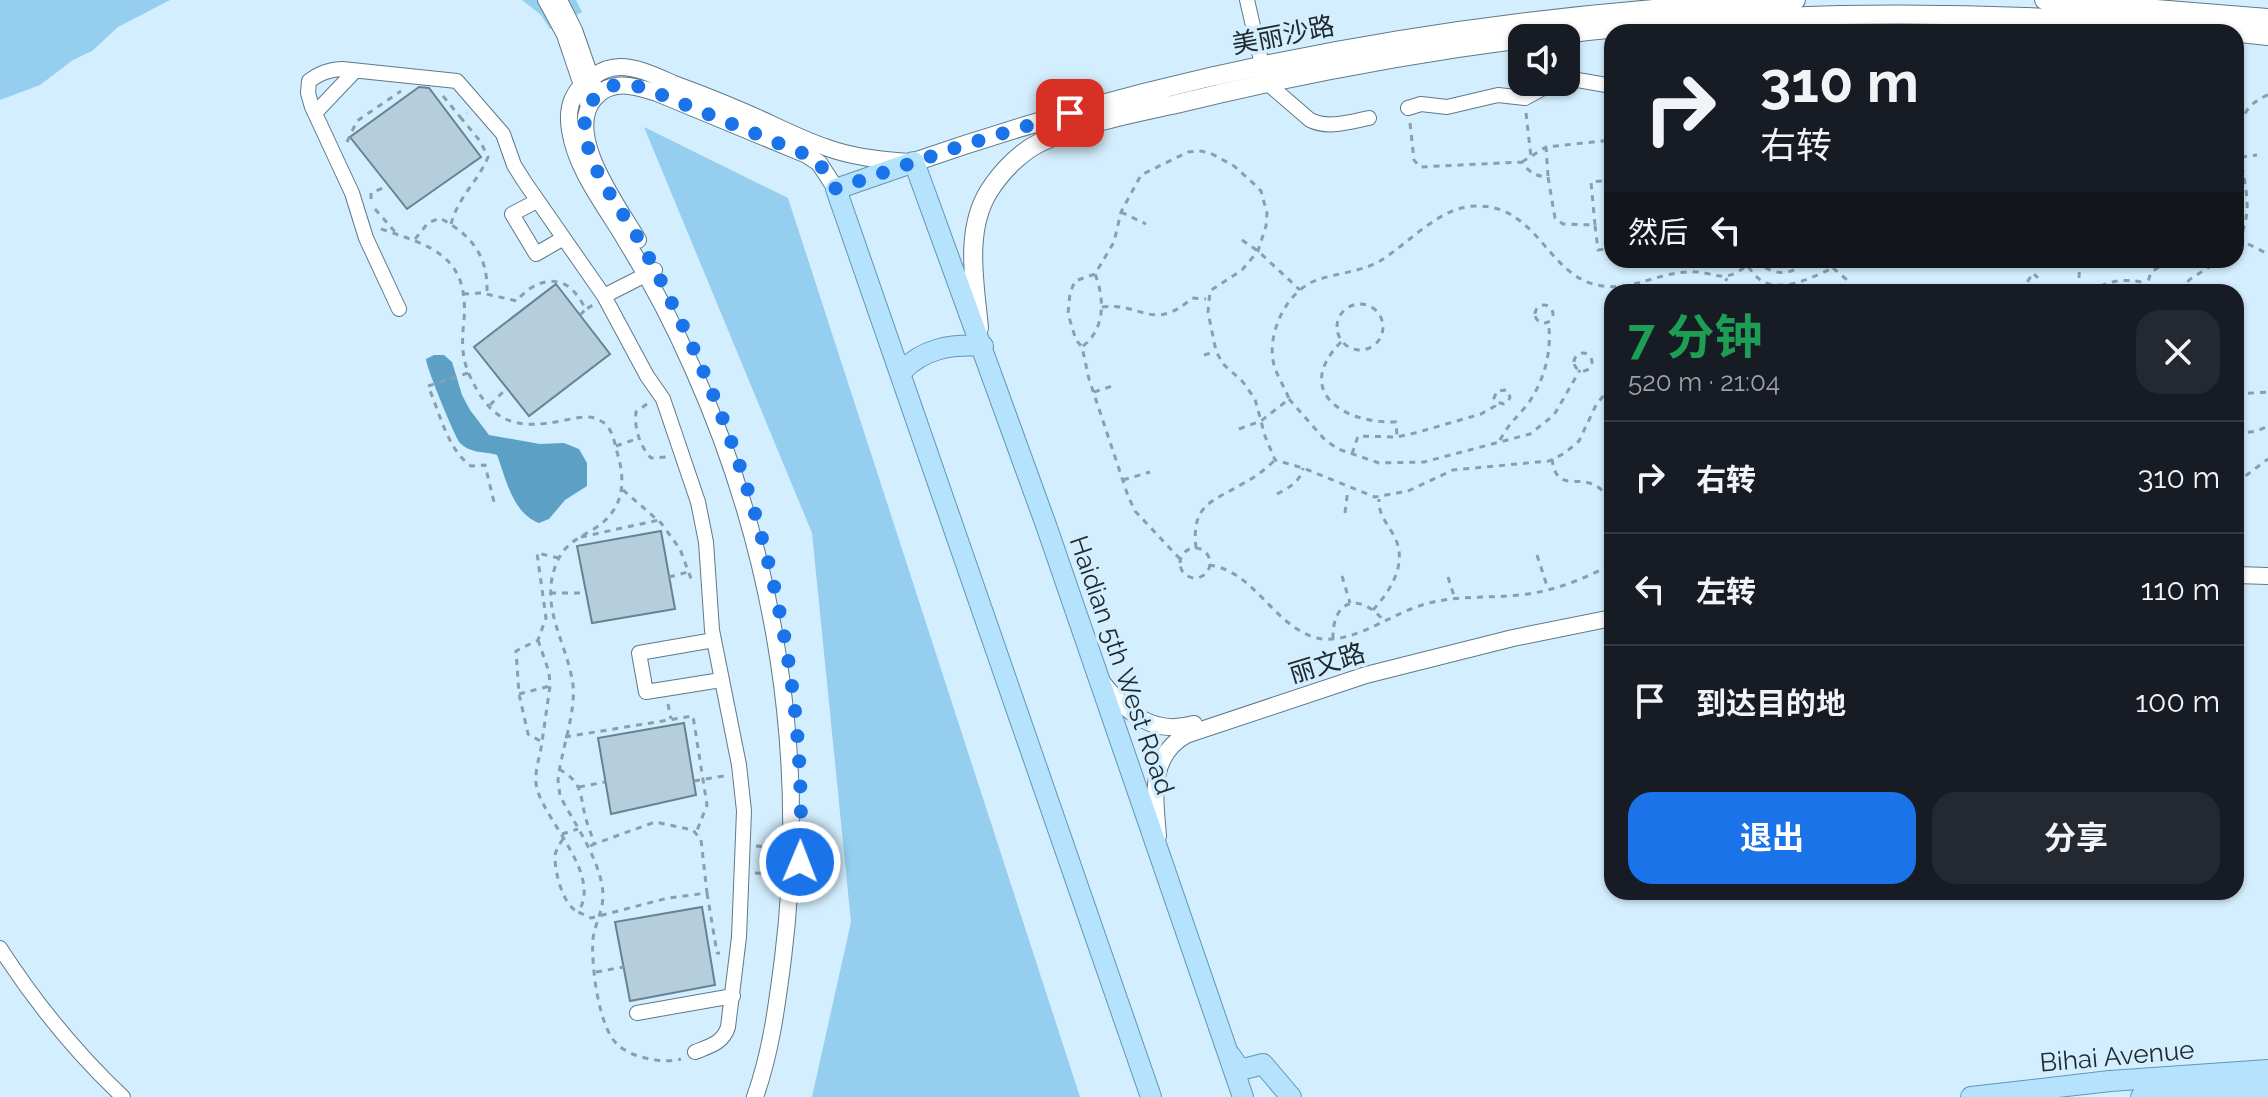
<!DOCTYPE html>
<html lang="zh">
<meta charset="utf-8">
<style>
:root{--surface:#171b24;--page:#242831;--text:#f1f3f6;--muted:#9ea1a6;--line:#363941;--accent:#1a73e8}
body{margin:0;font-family:Raleway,"Noto Sans SC",sans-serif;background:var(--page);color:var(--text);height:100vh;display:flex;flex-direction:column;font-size:30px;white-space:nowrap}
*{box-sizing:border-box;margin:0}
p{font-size:26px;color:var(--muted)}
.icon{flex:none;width:44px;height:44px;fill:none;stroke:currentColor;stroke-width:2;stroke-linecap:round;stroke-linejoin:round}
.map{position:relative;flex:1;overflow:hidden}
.side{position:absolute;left:1604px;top:284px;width:640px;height:616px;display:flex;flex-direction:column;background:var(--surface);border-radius:24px;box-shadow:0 2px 6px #0004}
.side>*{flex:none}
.banner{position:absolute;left:1604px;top:24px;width:640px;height:244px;border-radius:24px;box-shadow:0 2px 6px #0004;background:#171b24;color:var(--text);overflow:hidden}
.buttons{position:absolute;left:1508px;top:24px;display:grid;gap:16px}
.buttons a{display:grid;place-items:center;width:72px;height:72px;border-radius:16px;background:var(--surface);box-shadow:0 2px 6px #0004;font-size:40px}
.pin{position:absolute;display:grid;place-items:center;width:68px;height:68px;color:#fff;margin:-34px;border-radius:16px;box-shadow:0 4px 12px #0006}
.me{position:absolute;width:88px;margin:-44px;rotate:1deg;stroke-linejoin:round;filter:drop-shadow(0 0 6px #0008)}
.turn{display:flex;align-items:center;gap:28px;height:168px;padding:0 24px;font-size:36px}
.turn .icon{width:104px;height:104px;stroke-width:2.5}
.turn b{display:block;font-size:56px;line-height:68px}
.then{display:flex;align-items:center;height:76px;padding:0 24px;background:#0003;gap:16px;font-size:30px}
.round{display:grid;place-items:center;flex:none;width:84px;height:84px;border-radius:24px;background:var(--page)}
.summary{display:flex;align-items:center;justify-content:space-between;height:136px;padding:0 24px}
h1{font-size:48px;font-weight:700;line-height:60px;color:#1e9e55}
.action{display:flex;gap:16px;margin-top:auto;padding:16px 24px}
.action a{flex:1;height:92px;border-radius:24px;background:var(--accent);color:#fff;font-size:32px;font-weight:700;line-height:92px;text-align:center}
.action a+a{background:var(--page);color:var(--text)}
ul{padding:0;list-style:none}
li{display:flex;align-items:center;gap:24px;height:112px;padding:0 24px;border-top:2px solid var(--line)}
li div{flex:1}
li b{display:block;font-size:30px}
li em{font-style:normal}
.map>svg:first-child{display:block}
.green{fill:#95ceef}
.water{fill:#5da0c5}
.building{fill:#b4cede;stroke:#698290;stroke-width:2}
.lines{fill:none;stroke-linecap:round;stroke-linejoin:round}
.minor-casing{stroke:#617987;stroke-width:16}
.tertiary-casing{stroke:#617987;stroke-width:18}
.secondary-casing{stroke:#617987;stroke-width:20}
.primary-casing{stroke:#6196b4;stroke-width:22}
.path{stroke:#8a9fab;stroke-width:3;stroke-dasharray:6 6;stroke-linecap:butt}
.minor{stroke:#fff;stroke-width:14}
.tertiary{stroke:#fff;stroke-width:16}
.secondary{stroke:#fff;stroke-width:18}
.primary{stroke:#b5e3fd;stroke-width:20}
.route{stroke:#1a73e8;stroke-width:14;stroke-dasharray:0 25.2}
.labels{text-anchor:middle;stroke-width:7;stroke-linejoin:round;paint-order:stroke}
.street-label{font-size:26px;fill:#1f292f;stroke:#d3eefe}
</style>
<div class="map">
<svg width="2268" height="1097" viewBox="0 0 2268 1097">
<rect width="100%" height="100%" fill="#d3eefe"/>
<!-- green -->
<path class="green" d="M0,0h170l-52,27 -26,24 -19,9 -33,25 -40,15z
M522,0h54l6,12 -32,17 -9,-14z
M644,127l144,71 292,899h-268l39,-175 -39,-389z"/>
<!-- water -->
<path class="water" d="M434,355h10l8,7 10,33 8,15 19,25 51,9 24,-1 15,6 8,14v23l-22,14 -16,19 -10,4c-27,-10 -33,-45 -42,-68 -13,-4 -26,-1 -37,-12 -5,-6 -34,-76 -34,-84z"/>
<!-- building -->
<path class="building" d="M419,87l10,1 52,69 -74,52 -57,-72z
M556,284l54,70 -81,62 -55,-69z
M661,531l14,78 -83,14 -15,-77z
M684,723l12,72 -85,19 -13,-76z
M702,907l13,78 -85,16 -15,-79z"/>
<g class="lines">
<defs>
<path id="minor" d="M545,0l19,35 24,71
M560,0l15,30 20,57
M1247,0l19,82 44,38c18,9 39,2 59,-2
M1566,78l46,8
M1408,108l13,-4 26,3 51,-12 27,3 29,-16
M315,113l40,-42
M537,201l-25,13 24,40 26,-15
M604,296l51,-26
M399,309l-33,-71 -14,-45 -40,-86 -4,-14 1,-12c11,-8 19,-11 33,-12l115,12 46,53 11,31 10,16 80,115 43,80 16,23 35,103 8,40 6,88 27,135 5,46 -5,126 -11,90c-5,16 -18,19 -33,25
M714,640l-75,13 7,39 75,-12
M0,948c35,54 76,105 123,149
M637,1013l96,-17"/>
<path id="tertiary" d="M638,240c-19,-33 -74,-105 -44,-141 17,-21 41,-13 63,-6l150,62 12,8 17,26
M2236,575l32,1
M1102,682c25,31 51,54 92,42
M1158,836c-3,-37 -10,-80 28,-101l180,-60 147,-37 99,-20
M755,1097c16,-45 22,-92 28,-139 25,-201 -8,-405 -90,-589 -19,-43 -41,-86 -66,-126 -20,-35 -51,-72 -57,-113 -4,-23 3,-42 24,-54 7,-5 17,-9 26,-9 19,0 38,10 54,17 22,8 45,17 66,26 29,12 56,27 85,37 27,10 55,13 84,15"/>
<path id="secondary" d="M2044,0l224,18
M1531,38c244,-32 493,-30 737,-2
M914,162c284,-99 582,-149 882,-162
M979,328c-4,-44 -15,-97 10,-137 12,-19 31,-39 52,-49 42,-19 90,-28 135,-38 114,-28 229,-50 346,-65"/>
<path id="primary" d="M901,372c23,-24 50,-28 82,-26
M1230,1055l7,10 7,4 19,-5 28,33
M1151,1097l-315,-908 78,-27 132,363 197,572
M1971,1097l139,-16 158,-11
M2141,1097l127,-9"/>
</defs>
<!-- minor casing -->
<use href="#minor" class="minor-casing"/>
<!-- tertiary casing -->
<use href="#tertiary" class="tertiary-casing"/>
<!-- secondary casing -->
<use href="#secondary" class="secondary-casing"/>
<!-- primary casing -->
<use href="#primary" class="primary-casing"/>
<!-- path -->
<path class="path" d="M2268,95c-48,19 -22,70 -21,107 1,14 -3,25 -7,38l28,14
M443,96l18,22 -6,5
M1526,113l5,44
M1410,123l4,37 6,7 102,-5c8,11 13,14 26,15l7,41 8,6 32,1 3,25 14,-2
M347,142l10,-21 44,-30
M2241,157l16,-2
M1522,162l24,-15
M1548,176l-2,-29 66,-7
M371,199v-6l17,-7
M375,209l21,24
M1121,212l25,12
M451,224c8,-29 27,-42 37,-67l-8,-16 -19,-23 6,-5
M1595,225l-4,-43 21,-2
M381,229c51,17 88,27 83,91 -2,19 -3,36 5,54 22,49 46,57 97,46 11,-2 24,-6 35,1 11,6 13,19 16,31 10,32 6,60 -25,78 -15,9 -27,14 -35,32 -19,45 10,79 16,123 3,28 -12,66 -15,95l2,16c15,28 36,58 42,89 4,23 -6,33 -9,54 -2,24 5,89 25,106 14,13 46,19 63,14
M415,239l13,-16 12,-5c31,17 48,37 47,74
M1242,240l16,11 42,39
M1756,260c15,16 36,17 51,0
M1784,260l1,12
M1833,268l13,11 9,13
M2079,278l1,-18
M1721,292l6,-14
M2021,292l12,-19 5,5
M2090,292c19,-12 34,-14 56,-9
M2145,292l6,-20 20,-12
M2181,292l8,-12 31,-20
M463,294l19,-1 35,8c10,-14 30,-25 47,-17 10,4 17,17 22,25l7,-4
M1337 327a23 23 0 1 1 46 0a23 23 0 1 1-46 0Z
M1535 314a9 9 0 1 1 18 0a9 9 0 1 1-18 0Z
M1102,307c40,-5 51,26 90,-9l14,1
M580,315l6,-6
M1341,342c-49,50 4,82 55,80l1,15
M1083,346c22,-17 22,-47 12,-72
M1574 362a9 9 0 1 1 18 0a9 9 0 1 1-18 0Z
M1204,355l11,-3
M468,373l-40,13c12,27 19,63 43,80l14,-1 9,37
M1094,392l18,-6
M2236,394l32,-2
M1289,399l36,41 13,9 41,14 45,-1 106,-28 24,-19 26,-45
M647,404l-11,8c-2,17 4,34 15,46l15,-1
M490,405l17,-17
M1239,429l22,-8 28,-22c-5,-14 -14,-25 -16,-39 -5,-30 15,-70 44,-80 20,-7 44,-8 63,-19 31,-19 61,-57 100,-55 60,2 69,74 123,80 30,4 53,-12 83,-14 27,-3 36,15 61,-7 8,11 14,19 29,20 26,2 48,-16 72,-22 32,-7 58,12 92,-3
M2236,434l21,-3 11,-5
M1500,440c7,-14 17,-23 27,-35 17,-23 26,-55 21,-84
M616,446l23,-8
M1352,454l6,-18 39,1 18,-4 66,-19 14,-8 -1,-8 3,-7 10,-1 3,7 -2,5 -4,2 -7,-2
M1552,459c5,41 35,6 55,38 10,17 0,42 5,61
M1123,480l27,-8
M2236,483l32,-24
M623,490l38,33 19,26 13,35
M1277,494c13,-7 23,-12 26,-26
M1345,513l3,-24
M581,537l78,-17
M1196,548c-5,-44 16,-46 48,-65 11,-6 22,-14 31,-23
M1180 563a15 15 0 1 1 30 0a15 15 0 1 1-30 0Z
M1537,555l11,34
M559,558l-22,-5 9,65 -8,22 -22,11 3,43 9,40 14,8c-2,16 -10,34 -4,50 11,33 64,85 40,120l13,6 77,-20 39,-5 -6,-53 -8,-10 -38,-8 -61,22
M1180,559l-45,-48 -7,-15 -39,-117 -7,-32 -6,-7 -8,-26 2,-21 5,-12 20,-7 19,-32 7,-30 20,-37 47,-23 13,-1 11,3 22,12 19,17 8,8 6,22 -1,13 -8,25 -16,19 -32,21 -2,21 8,39 7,13 20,18 12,17 10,37 10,24 28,8 72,29 33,-6 45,-21 96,-9 16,-8 14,-12 17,-36 16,-20
M1209,565c45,6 62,57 104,72 32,10 69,-17 98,-28 36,-15 71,-10 109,-14 34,-4 62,-15 92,-31
M1342,576l8,27
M669,577l19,-5
M1448,577l6,19
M550,593h36
M1373,610c19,-21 36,-49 20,-76 -7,-12 -15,-21 -14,-35
M1333,639c-1,-39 26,-48 51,-18
M538,640l11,32 1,14 -8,56
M519,694l31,-8
M668,704l3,15
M565,737l128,-21 14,89 -11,28
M559,769c25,15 20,24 27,50 2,8 6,16 8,25l-7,4
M694,781l30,-5
M579,787l26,-5
M562,834l16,-5
M563,839c-4,6 -8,12 -8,18 0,17 8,48 23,55
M756,846l20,2
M755,873l20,1
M707,893l10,60h3
M596,972l28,-5"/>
<!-- minor -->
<use href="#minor" class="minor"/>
<!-- tertiary -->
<use href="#tertiary" class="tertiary"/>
<!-- secondary -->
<use href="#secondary" class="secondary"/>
<!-- primary -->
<use href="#primary" class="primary"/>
</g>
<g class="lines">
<!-- route -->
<path class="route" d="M800,862c8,-187 -38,-369 -118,-538 -14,-29 -28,-58 -44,-86 -19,-32 -50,-69 -53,-108 -3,-22 13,-44 37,-46 12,0 24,5 35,9l150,62 12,8 17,26 125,-43 109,-33"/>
</g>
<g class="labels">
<!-- street labels -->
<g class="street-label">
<text transform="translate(1283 35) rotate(-11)" y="9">美丽沙路</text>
<text transform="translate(1327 663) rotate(-17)" y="9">丽文路</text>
<text transform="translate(1122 665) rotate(71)" y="9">Haidian 5th West Road</text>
<text transform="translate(2117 1056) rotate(-5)" y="9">Bihai Avenue</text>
</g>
</g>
</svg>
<div class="buttons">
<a><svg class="icon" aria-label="sound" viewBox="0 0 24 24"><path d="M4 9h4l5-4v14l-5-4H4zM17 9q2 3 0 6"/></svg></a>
</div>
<div class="pin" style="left:1070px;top:113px;background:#d93025"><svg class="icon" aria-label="arrive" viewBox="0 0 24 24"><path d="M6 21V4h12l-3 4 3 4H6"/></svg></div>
<svg class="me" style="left:800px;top:862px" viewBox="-20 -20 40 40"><circle r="17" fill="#1a73e8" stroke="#fff" stroke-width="3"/><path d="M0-11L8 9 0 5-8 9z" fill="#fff"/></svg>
<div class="banner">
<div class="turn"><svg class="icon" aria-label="right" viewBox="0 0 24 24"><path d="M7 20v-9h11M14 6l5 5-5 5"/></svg><div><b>310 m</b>右转</div></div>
<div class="then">然后<svg class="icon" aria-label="left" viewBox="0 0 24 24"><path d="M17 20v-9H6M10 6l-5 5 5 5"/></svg></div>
</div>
<section class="side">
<div class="summary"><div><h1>7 分钟</h1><p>520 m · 21:04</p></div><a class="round"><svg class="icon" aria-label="close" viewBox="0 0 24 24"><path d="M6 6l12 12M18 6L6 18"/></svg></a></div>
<ul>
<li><svg class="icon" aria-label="right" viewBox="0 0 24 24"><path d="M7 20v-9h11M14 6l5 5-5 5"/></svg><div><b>右转</b></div><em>310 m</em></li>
<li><svg class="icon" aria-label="left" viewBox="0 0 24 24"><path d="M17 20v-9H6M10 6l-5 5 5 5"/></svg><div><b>左转</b></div><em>110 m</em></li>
<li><svg class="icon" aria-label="arrive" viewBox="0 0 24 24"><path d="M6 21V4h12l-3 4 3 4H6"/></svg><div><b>到达目的地</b></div><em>100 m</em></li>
</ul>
<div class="action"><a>退出</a><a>分享</a></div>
</section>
</div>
